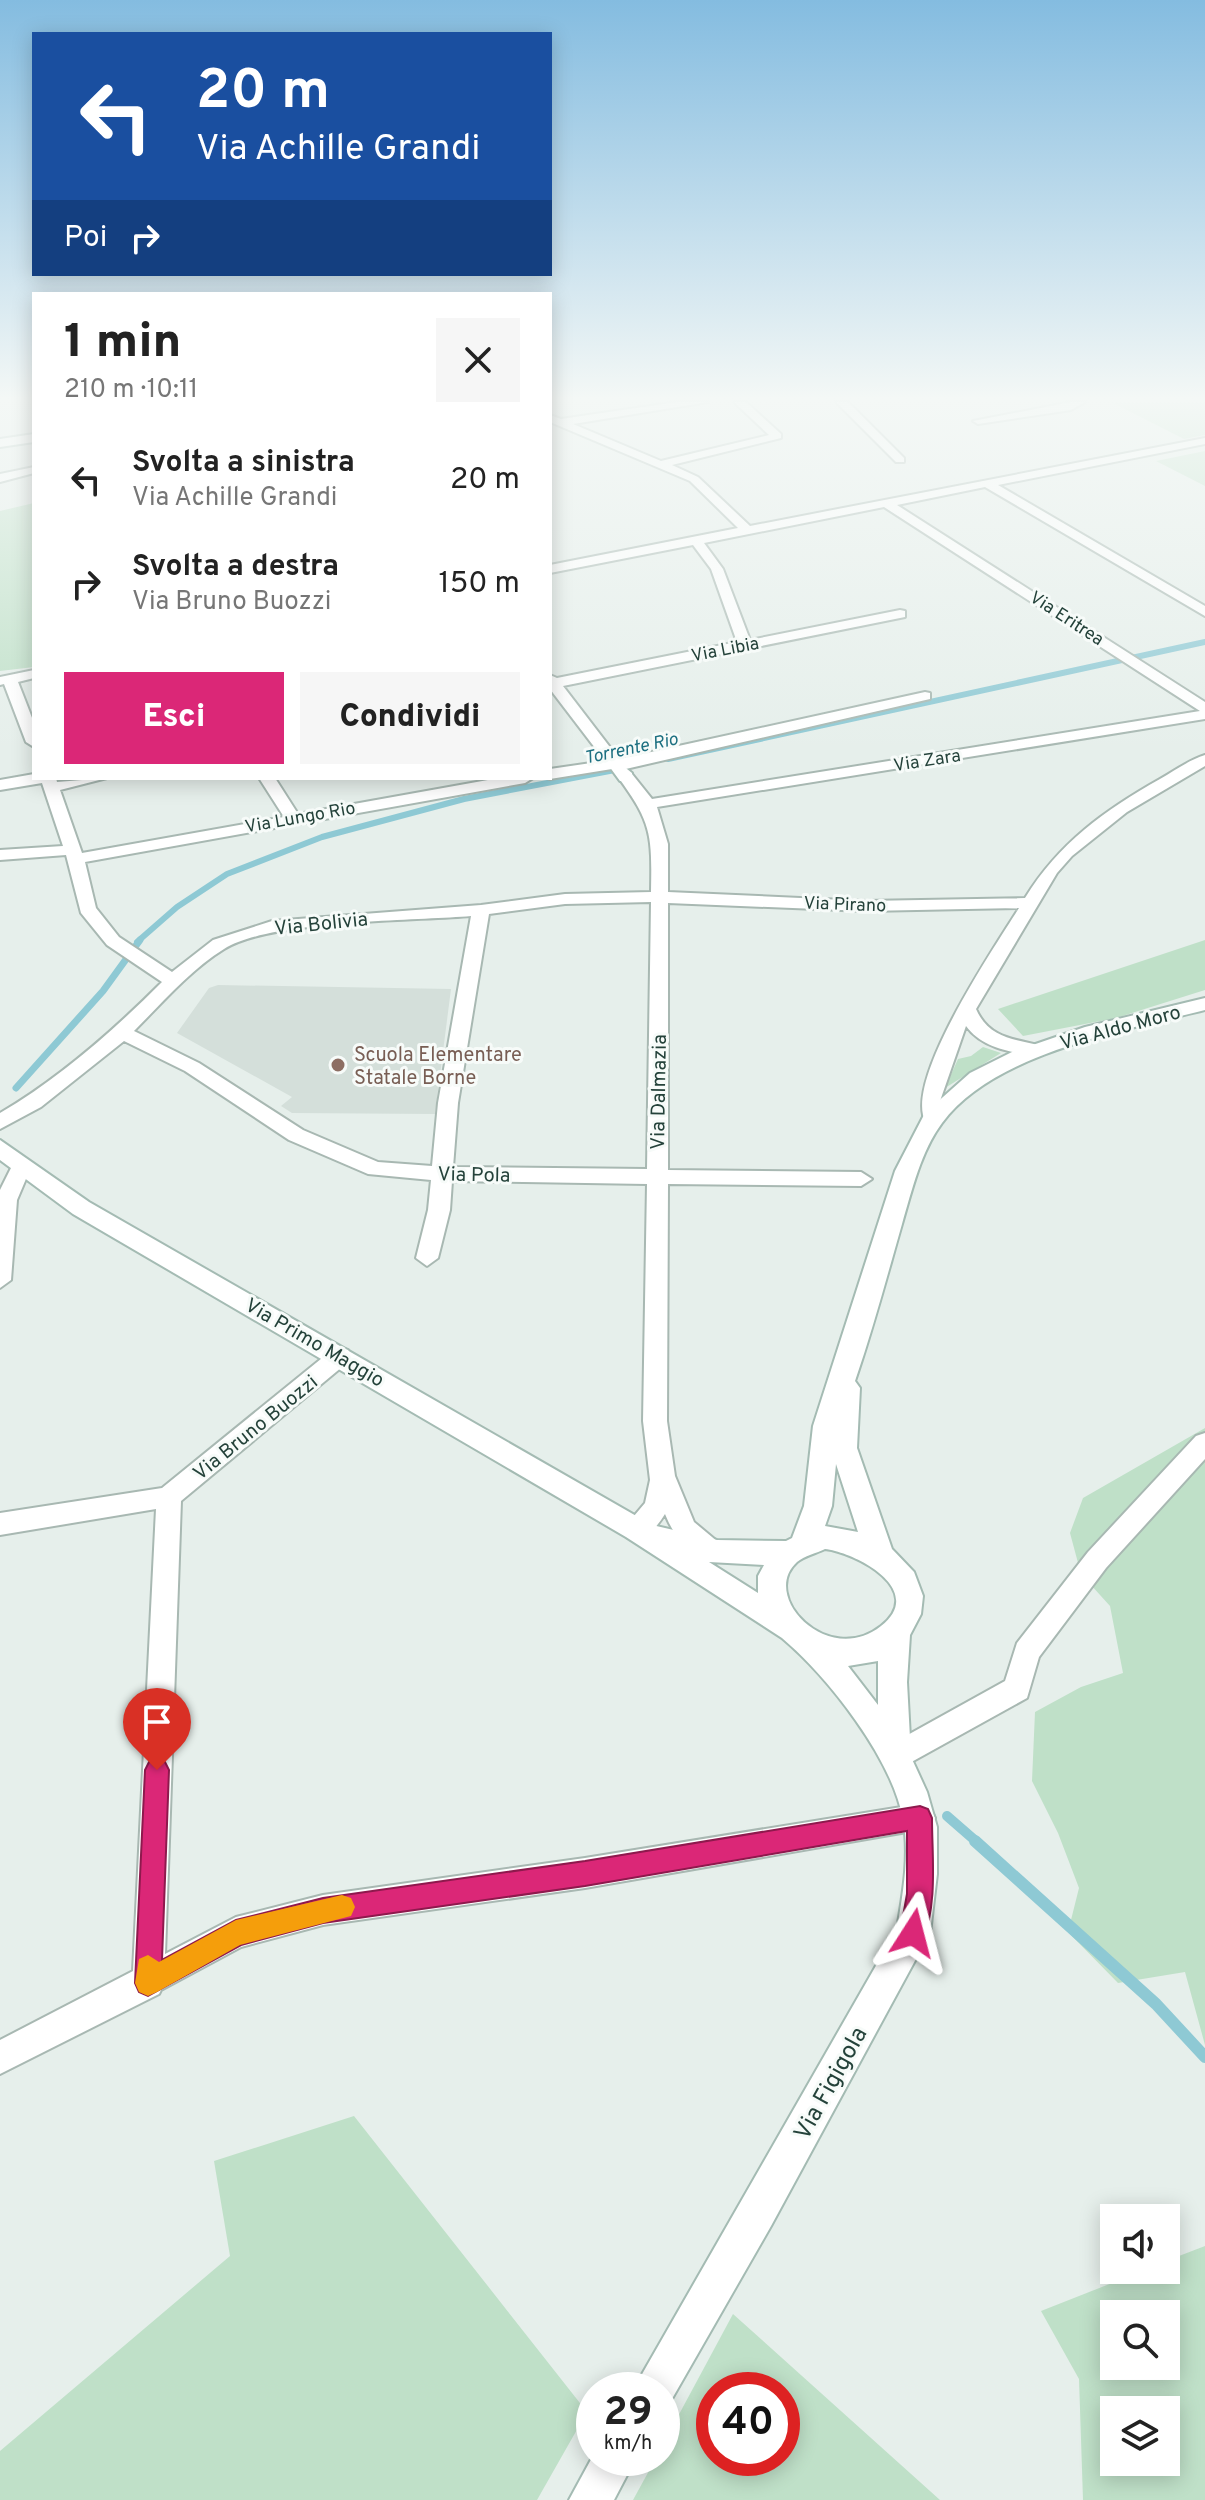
<!DOCTYPE html>
<html lang="it">
<meta charset="utf-8">
<style>
:root{--surface:#fff;--page:#f6f6f6;--text:#222;--muted:#767676;--accent:#db2777}
body{margin:0;font-family:Overpass,sans-serif;background:var(--page);color:var(--text);height:100vh;display:flex;flex-direction:column;font-size:30px;white-space:nowrap}
*{box-sizing:border-box;margin:0}
p{font-size:26px;color:var(--muted)}
.icon{flex:none;width:44px;height:44px;fill:none;stroke:currentColor;stroke-width:2;stroke-linecap:round;stroke-linejoin:round}
.map{position:relative;flex:1;overflow:hidden}
.side{position:absolute;left:32px;top:292px;width:520px;height:488px;display:flex;flex-direction:column;background:var(--surface);border-radius:0px;box-shadow:0 4px 20px #0003}
.side>*{flex:none}
.top-card{position:absolute;left:32px;top:32px;width:520px;height:244px;border-radius:0px;box-shadow:0 4px 20px #0003;background:#1a4fa0;color:#fff;overflow:hidden}
.buttons{position:absolute;left:1100px;top:2204px;display:grid;gap:16px}
.buttons a{display:grid;place-items:center;width:80px;height:80px;border-radius:0px;background:var(--surface);box-shadow:0 4px 20px #0003;font-size:40px}
.speed{position:absolute;left:576px;top:2372px;display:flex;gap:16px;font-size:40px;font-weight:700;text-align:center}
.speed>*{display:grid;place-content:center;width:104px;height:104px;border-radius:50%;background:var(--surface);box-shadow:0 4px 20px #0003;line-height:1}
.speed small{font-size:20px;font-weight:400}
.speed .limit{border:12px solid #d22;background:#fff;color:#111}
.pin{position:absolute;display:grid;place-items:center;width:68px;height:68px;color:#fff;margin:-82px -34px;border-radius:50% 50% 50% 0;rotate:-45deg;box-shadow:0 0 8px #0007}
.pin .icon{rotate:45deg}
.me{position:absolute;width:88px;margin:-44px;rotate:9deg;stroke-linejoin:round;filter:drop-shadow(0 0 6px #0008)}
.turn{display:flex;align-items:center;gap:28px;height:168px;padding:0 32px;font-size:36px}
.turn .icon{width:104px;height:104px;stroke-width:2.5}
.turn b{display:block;font-size:56px;line-height:68px}
.then{display:flex;align-items:center;height:76px;padding:0 32px;background:#0003;gap:16px;font-size:30px}
.round{display:grid;place-items:center;flex:none;width:84px;height:84px;border-radius:0px;background:var(--page)}
.overview{display:flex;align-items:center;justify-content:space-between;height:136px;padding:0 32px}
h1{font-size:48px;font-weight:800;line-height:60px}
.cta{display:flex;gap:16px;margin-top:auto;padding:16px 32px}
.cta a{flex:1;height:92px;border-radius:0px;background:var(--accent);color:#fff;font-size:32px;font-weight:800;line-height:92px;text-align:center}
.cta a+a{background:var(--page);color:var(--text)}
ul{padding:0;list-style:none}
li{display:flex;align-items:center;gap:24px;height:104px;padding:0 32px}
li div{flex:1}
li b{display:block;font-size:30px}
li em{font-style:normal}
.map>svg:first-child{display:block}
.built{fill:#d4dfda}
.green{fill:#bfe0c8;fill-rule:evenodd}
.lines{fill:none;stroke-linecap:round;stroke-linejoin:round}
.stream-far3{stroke:#8ec9d4;stroke-width:6}
.stream-far2{stroke:#8ec9d4;stroke-width:7}
.stream-far1{stroke:#8ec9d4;stroke-width:10}
.stream{stroke:#8ec9d4;stroke-width:12}
.street-casing{stroke:#a8b8b2;stroke-width:4}
.secondary-casing{stroke:#a4bbb3;stroke-width:4}
.street{fill:#fff;fill-rule:evenodd}
.secondary{fill:#fff;fill-rule:evenodd}
.route{fill:#db2777;stroke:#8e194d;stroke-width:2}
.slow{fill:#f59e0b}
.education-dot{fill:#8d6e63;stroke:#f7fbf9;stroke-width:3}
.labels{text-anchor:middle;stroke-width:6;stroke-linejoin:round;paint-order:stroke}
.far-street-label{font-size:18px;fill:#24423a;stroke:#f7fbf9}
.far-water-label{font-size:18px;font-style:italic;fill:#1c6f80;stroke:#f7fbf9}
.street-label{font-size:20px;fill:#24423a;stroke:#f7fbf9}
.education-label{font-size:20px;fill:#785e54;stroke:#f7fbf9;text-anchor:start}
.near-street-label{font-size:24px;fill:#24423a;stroke:#f7fbf9}
</style>
<div class="map">
<svg width="1205" height="2500" viewBox="0 0 1205 2500">
<rect width="100%" height="100%" fill="#e6efeb"/>
<!-- built -->
<path class="built" d="M218,985l233,4 -16,125 -143,-1 -11,-7 11,-9 -115,-64 32,-45z"/>
<!-- green -->
<path class="green" d="M1113,403h92v32l-21,4z
M1205,451v35l-49,-25z
M34,503v164l-34,4v-160z
M1205,940v50l-89,28 -93,18 -25,-27z
M983,1047l18,6 -56,35 13,-29 13,-3z
M1205,1428v617l-20,-73 -67,11 -50,-51 11,-44 -21,-55 -26,-52 3,-69 46,-25 42,-14 -13,-67 -29,-32 -11,-41 13,-35z
M354,2116l233,296 -50,88h-537v-49l230,-195 -16,-95z
M1205,2246v254h-122l-4,-121 -38,-68 104,-41h21v-9zM1114,2314h52v52h-52zM1114,2410h52v52h-52z
M733,2314l207,186h-307l23,-42h6v-12zM714,2390h68v68h-68z"/>
<g class="lines">
<!-- stream-far3 -->
<path class="stream-far3" d="M668,759l537,-117
M137,942l40,-35 50,-33 95,-37 142,-38 156,-30"/>
<!-- stream-far2 -->
<path class="stream-far2" d="M16,1088l87,-97 37,-51"/>
<!-- stream-far1 -->
<path class="stream-far1" d="M947,1816l31,27"/>
<!-- stream -->
<path class="stream" d="M975,1841l181,163 49,53"/>
<defs>
<path id="street" d="M677,402h31l-135,22 88,37 108,-26 -35,-33h12l35,32v4l-109,27 26,12 52,49 455,-88v6l-207,41 207,121v10l-220,-129 -88,18 308,197v17l-548,88 11,37v48l198,9 159,-3c34,-55 80,-88 135,-119 14,-8 29,-19 45,-24v11l-78,46 -55,44 -15,17 -81,136c13,30 39,30 67,37l3,4 -10,6c-26,-4 -54,-8 -70,-30l-26,75 3,17 -3,5h-14c-24,-41 69,-176 93,-215l-153,3 -198,-8v267l193,2 11,7 -11,7 -193,-2 -1,237 8,55 19,46 24,20 4,8 -4,8c-25,8 -45,-24 -53,-44 -9,14 -20,29 -38,23l-4,-8 22,-26 5,-23 -7,-59 4,-237 -195,-3 -2,29 -12,48 -11,8 -11,-8 12,-48 3,-30 -63,-6 -79,-34 -104,-69 -61,-30 -83,66 -41,22v-16c60,-35 113,-82 162,-131l-55,-37 -26,-32 -15,-58 -66,5v-10l63,-4 -21,-63 -42,7v-10l34,-6v4h22l1,4 50,-4 -47,12 22,63 202,-36 -25,-39h16l23,36 201,-36h34l-8,5 -440,79 11,46 23,29 53,35 41,-32 59,-19 209,-16 84,-11 86,-2c1,-57 1,-69 -33,-115l2,-3h12l20,25 548,-88 -316,-204 -180,36 19,26 27,71 150,-30 5,1v6l-342,69 56,73 306,-67 5,1v6l-313,72 -5,-2 -62,10 -3,-1 3,-9 55,-8 -55,-72v-14l7,3 180,-36 -26,-73 -18,-24 -143,28v-8l188,-37 -48,-47 -140,-59v-7l11,4zM651,902l-4,267 -194,-2 5,-64 31,-189 76,-10zM471,916l-33,187 -6,63 -54,-4 -75,-32 -104,-67 -65,-32c28,-28 56,-61 90,-82 46,-29 188,-28 247,-33z
M836,402h12l56,56v4h-8z
M1071,402h14l-14,8 -93,14 -5,-3z
M34,467v6l-34,9v-8z
M34,670v8l-16,4 16,41v24l-8,-5 -22,-58 -4,1v-8z
M21,1160l10,7 -14,33 -6,80 -11,8v-98l14,-28z
M340,1347l8,3 4,6 -4,6 -167,139 -16,453 71,-37 87,-22 262,-37 335,-54 10,4 5,10 -5,10 -345,60 -262,37 -82,22 -80,43 -2,4 -159,80v-34l133,-69 23,-462 -156,26v-22l162,-25 170,-138z
M1205,1433v26l-99,109 -67,89 -12,41 -121,67 -10,4 -10,-4 -4,-9 4,-9 119,-66 12,-38 71,-91 108,-116z"/>
<path id="secondary" d="M34,434v8l-34,5v-8z
M617,761l15,12v8h-12l-11,-15 2,-4z
M1205,998v12c-79,20 -212,43 -263,113 -21,28 -30,67 -40,101 -15,52 -29,105 -47,157l5,7 -3,60 35,101 22,23 9,24 -2,18 -11,21 -3,47 4,75 16,35 10,35v47l-7,59 -159,293 -102,178 -7,3v-17h-27l6,-14 256,-447c6,-36 13,-75 6,-110 -11,-61 -75,-142 -121,-181l-156,-101 -553,-323 -73,-54v-20l89,62 563,323 65,15 69,1 6,-3 12,-32 9,-80 82,-255 30,-58 45,-40 42,-21 73,-25zM836,1464l22,68 -33,-6 7,-20zM825,1549c32,4 102,41 56,77 -53,42 -122,-30 -84,-64 7,-6 20,-9 28,-13zM709,1562l55,3 -6,11v17zM878,1661v44l-30,-39z
M594,2454v4h42l-22,42h-45z"/>
</defs>
<!-- street casing -->
<use href="#street" class="street-casing"/>
<!-- secondary casing -->
<use href="#secondary" class="secondary-casing"/>
<!-- street -->
<use href="#street" class="street"/>
<!-- secondary -->
<use href="#secondary" class="secondary"/>
</g>
<!-- sky -->
<linearGradient id="sky" x2="0" y2="1"><stop stop-color="#84bce0"/><stop offset="0.53" stop-color="#f4f8f6"/><stop offset="1" stop-color="#f4f8f6" stop-opacity="0"/></linearGradient>
<rect width="1205" height="752" fill="url(#sky)"/>
<!-- route -->
<path class="route" d="M157,1759l8,3 4,8 -7,190 74,-40 87,-22 262,-37 335,-55 8,3 4,9c0,40 6,86 -10,124l-9,4 -9,-4 -4,-9 7,-39v-63l-322,55 -262,37 -82,22 -93,51 -9,-4 -4,-9 10,-213 4,-8z"/>
<!-- slow -->
<path class="slow" d="M342,1895l9,3 4,9 -4,9 -111,29 -83,47 -9,4 -9,-4 -4,-9 4,-24 9,-4 11,7 77,-42z"/>
<!-- markers -->
<circle class="education-dot" cx="338" cy="1065" r="8"/>
<g class="labels">
<!-- far-street labels -->
<g class="far-street-label">
<text transform="translate(1067 618) rotate(33)" y="6">Via Eritrea</text>
<text transform="translate(725 649) rotate(-11)" y="6">Via Libia</text>
<text transform="translate(927 760) rotate(-9)" y="6">Via Zara</text>
<text transform="translate(300 817) rotate(-10)" y="6">Via Lungo Rio</text>
<text transform="translate(845 904) rotate(2)" y="6">Via Pirano</text>
</g>
<!-- far-water labels -->
<g class="far-water-label">
<text transform="translate(631 748) rotate(-12)" y="6">Torrente Rio</text>
</g>
<!-- street labels -->
<g class="street-label">
<text transform="translate(321 923) rotate(-6)" y="7">Via Bolivia</text>
<text transform="translate(1120 1027) rotate(-15)" y="7">Via Aldo Moro</text>
<text transform="translate(658 1092) rotate(-89)" y="7">Via Dalmazia</text>
<text transform="translate(474 1174) rotate(1)" y="7">Via Pola</text>
<text transform="translate(315 1342) rotate(30)" y="7">Via Primo Maggio</text>
<text transform="translate(255 1427) rotate(-39)" y="7">Via Bruno Buozzi</text>
</g>
<!-- education labels -->
<g class="education-label">
<text x="354" y="1061">Scuola Elementare<tspan x="354" dy="23">Statale Borne</tspan></text>
</g>
<!-- near-street labels -->
<g class="near-street-label">
<text transform="translate(830 2083) rotate(-61)" y="8">Via Figigola</text>
</g>
</g>
</svg>
<div class="buttons">
<a><svg class="icon" aria-label="sound" viewBox="0 0 24 24"><path d="M4 9h4l5-4v14l-5-4H4zM17 9q2 3 0 6"/></svg></a>
<a><svg class="icon" aria-label="search" viewBox="0 0 24 24"><circle cx="10" cy="10" r="6"/><path d="M15 15l6 6"/></svg></a>
<a><svg class="icon" aria-label="layers" viewBox="0 0 24 24"><path d="M12 4l9 5-9 5-9-5zM3 14l9 5 9-5"/></svg></a>
</div>
<div class="speed"><div>29<small>km/h</small></div><div class="limit">40</div></div>
<div class="pin" style="left:157px;top:1770px;background:#d93025"><svg class="icon" aria-label="arrive" viewBox="0 0 24 24"><path d="M6 21V4h12l-3 4 3 4H6"/></svg></div>
<svg class="me" style="left:913px;top:1933px" viewBox="-20 -20 40 40"><path d="M0-17L14 15 0 8-14 15z" fill="#db2777" stroke="#fff" stroke-width="4"/></svg>
<div class="top-card">
<div class="turn"><svg class="icon" aria-label="left" viewBox="0 0 24 24"><path d="M17 20v-9H6M10 6l-5 5 5 5"/></svg><div><b>20 m</b>Via Achille Grandi</div></div>
<div class="then">Poi<svg class="icon" aria-label="right" viewBox="0 0 24 24"><path d="M7 20v-9h11M14 6l5 5-5 5"/></svg></div>
</div>
<section class="side">
<div class="overview"><div><h1>1 min</h1><p>210 m · 10:11</p></div><a class="round"><svg class="icon" aria-label="close" viewBox="0 0 24 24"><path d="M6 6l12 12M18 6L6 18"/></svg></a></div>
<ul>
<li><svg class="icon" aria-label="left" viewBox="0 0 24 24"><path d="M17 20v-9H6M10 6l-5 5 5 5"/></svg><div><b>Svolta a sinistra</b><p>Via Achille Grandi</p></div><em>20 m</em></li>
<li><svg class="icon" aria-label="right" viewBox="0 0 24 24"><path d="M7 20v-9h11M14 6l5 5-5 5"/></svg><div><b>Svolta a destra</b><p>Via Bruno Buozzi</p></div><em>150 m</em></li>
</ul>
<div class="cta"><a>Esci</a><a>Condividi</a></div>
</section>
</div>
